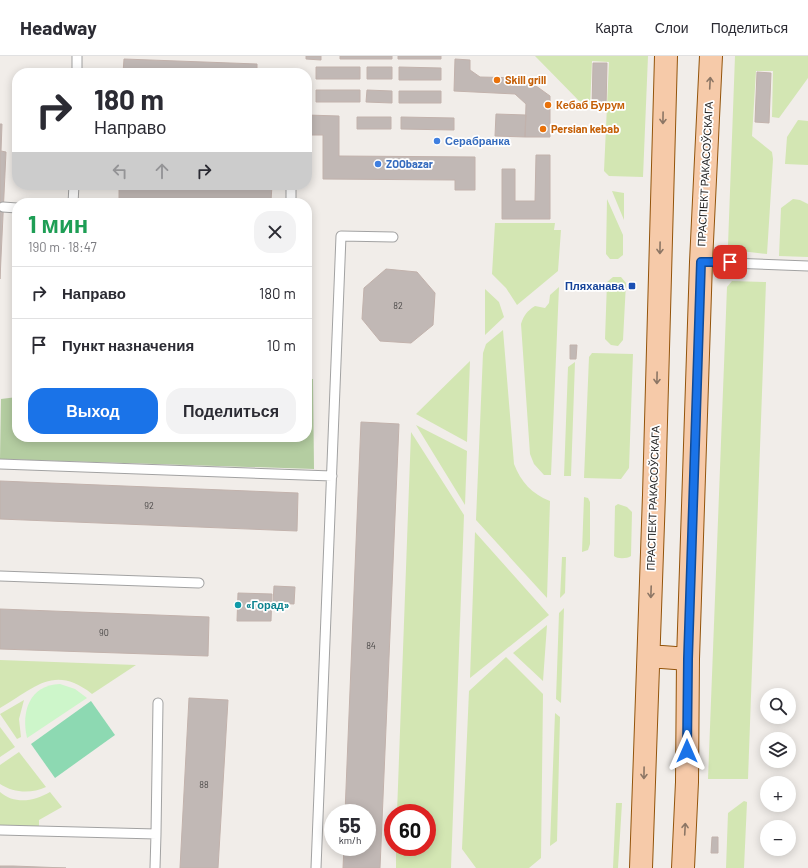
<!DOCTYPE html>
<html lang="ru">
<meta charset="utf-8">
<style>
:root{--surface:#fff;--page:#f2f2f3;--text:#2b2b33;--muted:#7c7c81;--line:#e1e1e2;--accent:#1a73e8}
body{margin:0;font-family:Barlow,sans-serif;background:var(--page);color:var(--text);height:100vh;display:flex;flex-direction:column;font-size:15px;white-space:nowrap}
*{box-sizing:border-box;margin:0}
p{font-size:13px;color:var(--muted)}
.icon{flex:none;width:22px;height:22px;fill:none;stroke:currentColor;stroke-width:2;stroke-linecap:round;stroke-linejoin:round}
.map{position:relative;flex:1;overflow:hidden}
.panel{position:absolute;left:12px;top:142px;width:300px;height:244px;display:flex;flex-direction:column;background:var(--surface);border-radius:16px;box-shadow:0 2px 10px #0003}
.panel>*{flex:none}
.hud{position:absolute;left:12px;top:12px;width:300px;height:122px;border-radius:16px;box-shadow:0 2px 10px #0003;background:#fff;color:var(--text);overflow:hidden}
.fabs{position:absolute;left:760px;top:632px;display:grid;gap:8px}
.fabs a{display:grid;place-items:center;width:36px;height:36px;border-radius:50%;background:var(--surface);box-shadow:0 2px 10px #0003;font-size:20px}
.speed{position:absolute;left:324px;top:748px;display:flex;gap:8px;font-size:20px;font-weight:700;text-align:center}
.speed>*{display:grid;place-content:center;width:52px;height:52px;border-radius:50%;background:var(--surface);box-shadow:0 2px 10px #0003;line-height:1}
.speed small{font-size:10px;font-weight:400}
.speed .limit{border:6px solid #d22;background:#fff;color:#111}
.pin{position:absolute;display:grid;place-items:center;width:34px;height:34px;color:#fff;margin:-17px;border-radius:8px;box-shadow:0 2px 6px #0006}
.me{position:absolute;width:44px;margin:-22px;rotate:0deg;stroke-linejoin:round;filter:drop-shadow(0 0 3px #0008)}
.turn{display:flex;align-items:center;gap:14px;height:84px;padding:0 16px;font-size:18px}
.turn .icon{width:52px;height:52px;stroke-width:2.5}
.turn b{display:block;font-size:28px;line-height:34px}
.lanes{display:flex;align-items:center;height:38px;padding:0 16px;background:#0003;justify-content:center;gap:20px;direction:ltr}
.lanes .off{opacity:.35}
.round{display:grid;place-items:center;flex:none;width:42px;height:42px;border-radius:16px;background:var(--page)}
.summary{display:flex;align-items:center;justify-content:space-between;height:68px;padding:0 16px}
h1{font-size:24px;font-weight:700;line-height:30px;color:#1e9e55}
.primary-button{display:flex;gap:8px;margin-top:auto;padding:8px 16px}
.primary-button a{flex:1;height:46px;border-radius:16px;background:var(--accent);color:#fff;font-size:16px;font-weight:700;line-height:46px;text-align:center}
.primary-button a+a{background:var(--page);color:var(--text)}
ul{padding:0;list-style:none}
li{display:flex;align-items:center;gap:12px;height:52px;padding:0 16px;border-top:1px solid var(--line)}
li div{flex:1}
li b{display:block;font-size:15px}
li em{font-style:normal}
header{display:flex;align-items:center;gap:24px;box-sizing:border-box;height:56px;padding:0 20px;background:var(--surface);border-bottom:1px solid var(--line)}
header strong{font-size:19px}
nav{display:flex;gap:22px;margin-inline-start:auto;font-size:14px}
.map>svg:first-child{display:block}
.grass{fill:#d3e6b3}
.forest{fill:#b4cda1}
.park{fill:#cdf6ca}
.pitch{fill:#8dd9b2}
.building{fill:#c1b8b5;stroke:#c2b2ac}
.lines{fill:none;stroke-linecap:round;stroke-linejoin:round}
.lane-casing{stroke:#a2a2a2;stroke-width:11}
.primary-casing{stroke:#93540b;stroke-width:24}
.lane{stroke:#fff;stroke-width:9}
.primary{stroke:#f6caa9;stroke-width:22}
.oneway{stroke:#8c7665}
.route-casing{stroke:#114b97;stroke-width:10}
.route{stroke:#1a73e8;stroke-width:7}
.food-dot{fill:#e8710a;stroke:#fff;stroke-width:1.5}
.shop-dot{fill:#3f7fe0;stroke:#fff;stroke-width:1.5}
.transit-dot{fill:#1a4fb4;stroke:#fff;stroke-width:1.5}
.culture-dot{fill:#0f9aa8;stroke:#fff;stroke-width:1.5}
.labels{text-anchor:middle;stroke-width:3.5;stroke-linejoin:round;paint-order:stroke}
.number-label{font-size:9px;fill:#494746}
.food-label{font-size:11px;font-weight:bold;fill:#c56008;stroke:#fff;text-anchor:start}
.shop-label{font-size:11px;font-weight:bold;fill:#366cbe;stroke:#fff;text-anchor:start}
.street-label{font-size:11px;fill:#212121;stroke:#fff}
.transit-label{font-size:11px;font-weight:bold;fill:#164399;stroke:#fff;text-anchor:end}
.culture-label{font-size:11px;font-weight:bold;fill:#0d838f;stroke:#fff;text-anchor:start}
</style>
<header>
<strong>Headway</strong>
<nav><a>Карта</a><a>Слои</a><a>Поделиться</a></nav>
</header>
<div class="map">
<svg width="808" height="812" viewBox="0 0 808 812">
<rect width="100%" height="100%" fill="#f1ede9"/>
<!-- grass -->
<path class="grass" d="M535,0h113l-5,121 -34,-1 -5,-5 5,-109 -17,-1 -2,47h-4z
M735,0h73v22l-29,40 -7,-1 1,-46h-17l-4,65 20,16 1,7 -6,95 -35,-4 -4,-5z
M798,64l10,1v44l-23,-1 2,-27z
M612,135l12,2v27z
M607,143l16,36v20l-5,4h-8l-4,-5z
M793,143l7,1 8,4v53l-29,-1 2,-48z
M495,167h60l-1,7h7l-3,41 -41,34 -11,-17 -14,-14z
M613,221h8l5,6 -3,57 -5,6 -7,-1 -6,-6 2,-57z
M732,225l34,1 -18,497h-40l19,-492z
M559,231l-8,188h-7l-10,-11 -4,-10 -9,-130c3,-9 6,-13 14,-18l10,2 4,-5 1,-8z
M485,233l14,13 5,15 -19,18z
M503,274l11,134c7,18 18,30 36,37l-3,97 -71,-78 7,-167 3,-9z
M592,297l41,1 -4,114 -8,11 -37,-1 5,-121z
M470,305l-3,81 -51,-28z
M575,306l-4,114h-7l4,-109z
M416,369l51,26 -2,54z
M411,376l53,83 -13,353h-55v-21h31v-34h-30z
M584,441l4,1 2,4v42l-2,6 -6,2z
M618,448l9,3 5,5 -1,44c-4,3 -14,3 -17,0l1,-50z
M475,476l74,83 -79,63z
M562,501h4l-1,36 -5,5z
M564,552l-3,95 -5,-4 3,-86z
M547,569l-4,56 -30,-28z
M506,601l37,37 -2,164 -12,10h-53l-14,-19 7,-158z
M0,604l136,5 -44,29c-38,-30 -57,-6 -92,14z
M24,644l-5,19 2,18 -4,2 -17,-25z
M555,657l5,4 -3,124 -7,5z
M0,671l15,20 -15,10z
M19,696l27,35c-15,7 -32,6 -46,-3v-19z
M0,736c15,13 35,9 50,0l12,15 -23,13v8l-39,-2z
M744,745l3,1 -3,66h-18l2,-55z
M616,747h6l-4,65h-5z"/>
<!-- forest -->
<path class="forest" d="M307,323h6l1,90 -314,-10 1,-60 16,-2v40h290z"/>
<!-- park -->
<path class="park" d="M60,628l15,5 12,9 -60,40c-6,-26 2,-53 33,-54z"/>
<!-- pitch -->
<path class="pitch" d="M91,645l24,34 -60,43 -24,-34z"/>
<!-- building -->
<path class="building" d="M306,0h15v4l-15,-1z
M340,0h52v3h-52z
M398,0h43v3h-43z
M124,3l133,5v9h-134z
M455,3l15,1v10l10,7 45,1 25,18v41h-25l1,-33 -11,-10 -61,-3z
M593,7h14l-1,45h-14z
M316,11h44v12h-44z
M367,11h25v12h-25z
M399,11l42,1v12h-42z
M757,16l14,1 -2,50 -14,-1z
M316,34h44v12h-44z
M367,34l25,1v12l-26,-1z
M399,35h42v12h-42z
M496,58l30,1 -1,22 -30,-1z
M307,59l32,1v40l136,1v33h-20v-10l-132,-1v-44h-16z
M357,61h34v12h-34z
M401,61l53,1v12l-53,-1z
M0,68h2l-1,27 5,1 -6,127z
M536,99h14v64h-48v-50h13v32h20z
M119,129h153l-1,16 -152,2z
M386,213l31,3 18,21 -2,32 -22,18 -31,-2 -18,-22 2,-31z
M570,289h7l-1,14h-6z
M361,366l38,2 -19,444h-37l1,-21h23v-34h-22z
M0,425l298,12 -1,38 -297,-12z
M274,530l21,1 -1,17 -21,-1z
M238,537l34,1 -1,27h-34z
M0,553l209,8 -1,39 -208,-7z
M189,642l39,2 -10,168h-38z
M712,781h6v16h-7z
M0,810h13l53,2h-66z"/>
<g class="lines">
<defs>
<path id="lane" d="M77,17v-17
M73,147l1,-18
M291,147v-18
M3,151l14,1
M701,206l107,4
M0,408l332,12
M0,520l199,7
M0,774l156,4 -1,34
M156,778l2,-131
M316,812l25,-632 52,1"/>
<path id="primary" d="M649,600l39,3
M641,812l13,-373 12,-439
M683,812l4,-86 1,-123 13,-397 10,-206"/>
</defs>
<!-- lane casing -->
<use href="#lane" class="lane-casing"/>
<!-- primary casing -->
<use href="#primary" class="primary-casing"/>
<!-- lane -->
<use href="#lane" class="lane"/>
<!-- primary -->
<use href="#primary" class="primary"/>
</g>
<!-- one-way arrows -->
<defs><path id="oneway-shaft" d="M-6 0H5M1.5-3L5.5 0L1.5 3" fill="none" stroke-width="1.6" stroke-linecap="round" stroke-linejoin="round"/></defs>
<g class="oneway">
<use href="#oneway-shaft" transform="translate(710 27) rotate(-87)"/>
<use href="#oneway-shaft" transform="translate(663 62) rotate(91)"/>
<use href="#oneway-shaft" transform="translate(660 192) rotate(91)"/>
<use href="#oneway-shaft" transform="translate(657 322) rotate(91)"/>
<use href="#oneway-shaft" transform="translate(651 536) rotate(92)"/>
<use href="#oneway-shaft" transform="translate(644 717) rotate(91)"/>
<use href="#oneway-shaft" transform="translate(685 773) rotate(-87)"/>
</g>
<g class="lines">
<defs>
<path id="route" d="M687,695l1,-92 13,-397h29"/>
</defs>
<!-- route casing -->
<use href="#route" class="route-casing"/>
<!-- route -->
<use href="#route" class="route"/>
</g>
<!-- markers -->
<g class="food-dot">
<circle cx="497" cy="24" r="4"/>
<circle cx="548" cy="49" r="4"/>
<circle cx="543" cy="73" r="4"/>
</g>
<g class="shop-dot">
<circle cx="437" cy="85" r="4"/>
<circle cx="378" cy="108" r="4"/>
</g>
<rect class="transit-dot" x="628" y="226" width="8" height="8" rx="2"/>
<circle class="culture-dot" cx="238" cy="549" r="4"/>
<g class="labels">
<!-- number labels -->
<g class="number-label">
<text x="398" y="253">82</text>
<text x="149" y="453">92</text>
<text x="104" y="580">90</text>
<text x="371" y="593">84</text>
<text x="204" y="732">88</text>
</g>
<!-- food labels -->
<g class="food-label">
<text x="505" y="28">Skill grill</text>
<text x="556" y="53">Кебаб Бурум</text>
<text x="551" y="77">Persian kebab</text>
</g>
<!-- shop labels -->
<g class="shop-label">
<text x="445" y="89">Серабранка</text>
<text x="386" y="112">ZOObazar</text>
</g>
<!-- street labels -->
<g class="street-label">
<text transform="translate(705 118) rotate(-87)" y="4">ПРАСПЕКТ РАКАСОЎСКАГА</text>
<text transform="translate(653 442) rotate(-88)" y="4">ПРАСПЕКТ РАКАСОЎСКАГА</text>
</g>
<!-- transit labels -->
<g class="transit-label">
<text x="624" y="234">Пляханава</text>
</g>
<!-- culture labels -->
<g class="culture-label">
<text x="246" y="553">«Горад»</text>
</g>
</g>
</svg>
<div class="fabs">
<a><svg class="icon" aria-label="search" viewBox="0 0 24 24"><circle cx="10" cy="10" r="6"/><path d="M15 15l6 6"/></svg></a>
<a><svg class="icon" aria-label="layers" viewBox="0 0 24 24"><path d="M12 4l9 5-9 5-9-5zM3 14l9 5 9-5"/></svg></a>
<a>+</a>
<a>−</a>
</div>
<div class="speed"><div>55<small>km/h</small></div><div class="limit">60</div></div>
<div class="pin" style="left:730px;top:206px;background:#d93025"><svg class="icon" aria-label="arrive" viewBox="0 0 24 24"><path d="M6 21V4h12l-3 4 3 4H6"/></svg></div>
<svg class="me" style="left:687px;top:695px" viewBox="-20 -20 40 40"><path d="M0-17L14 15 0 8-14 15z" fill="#1a73e8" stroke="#fff" stroke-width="4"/></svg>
<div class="hud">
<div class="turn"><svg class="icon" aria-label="right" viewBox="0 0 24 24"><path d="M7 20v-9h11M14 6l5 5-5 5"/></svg><div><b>180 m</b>Направо</div></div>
<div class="lanes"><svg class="icon off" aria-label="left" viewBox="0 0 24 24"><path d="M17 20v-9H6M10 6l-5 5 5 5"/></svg><svg class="icon off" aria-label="ahead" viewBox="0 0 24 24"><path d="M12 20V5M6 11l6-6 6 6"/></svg><svg class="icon" aria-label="right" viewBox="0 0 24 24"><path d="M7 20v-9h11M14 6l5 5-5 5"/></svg></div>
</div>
<section class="panel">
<div class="summary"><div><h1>1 мин</h1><p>190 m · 18:47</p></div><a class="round"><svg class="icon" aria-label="close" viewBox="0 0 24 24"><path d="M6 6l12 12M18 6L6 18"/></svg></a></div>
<ul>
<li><svg class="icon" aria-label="right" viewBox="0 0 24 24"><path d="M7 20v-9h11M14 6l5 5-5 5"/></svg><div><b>Направо</b></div><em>180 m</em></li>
<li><svg class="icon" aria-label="arrive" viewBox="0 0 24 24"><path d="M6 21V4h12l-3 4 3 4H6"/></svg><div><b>Пункт назначения</b></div><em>10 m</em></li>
</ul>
<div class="primary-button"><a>Выход</a><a>Поделиться</a></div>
</section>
</div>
